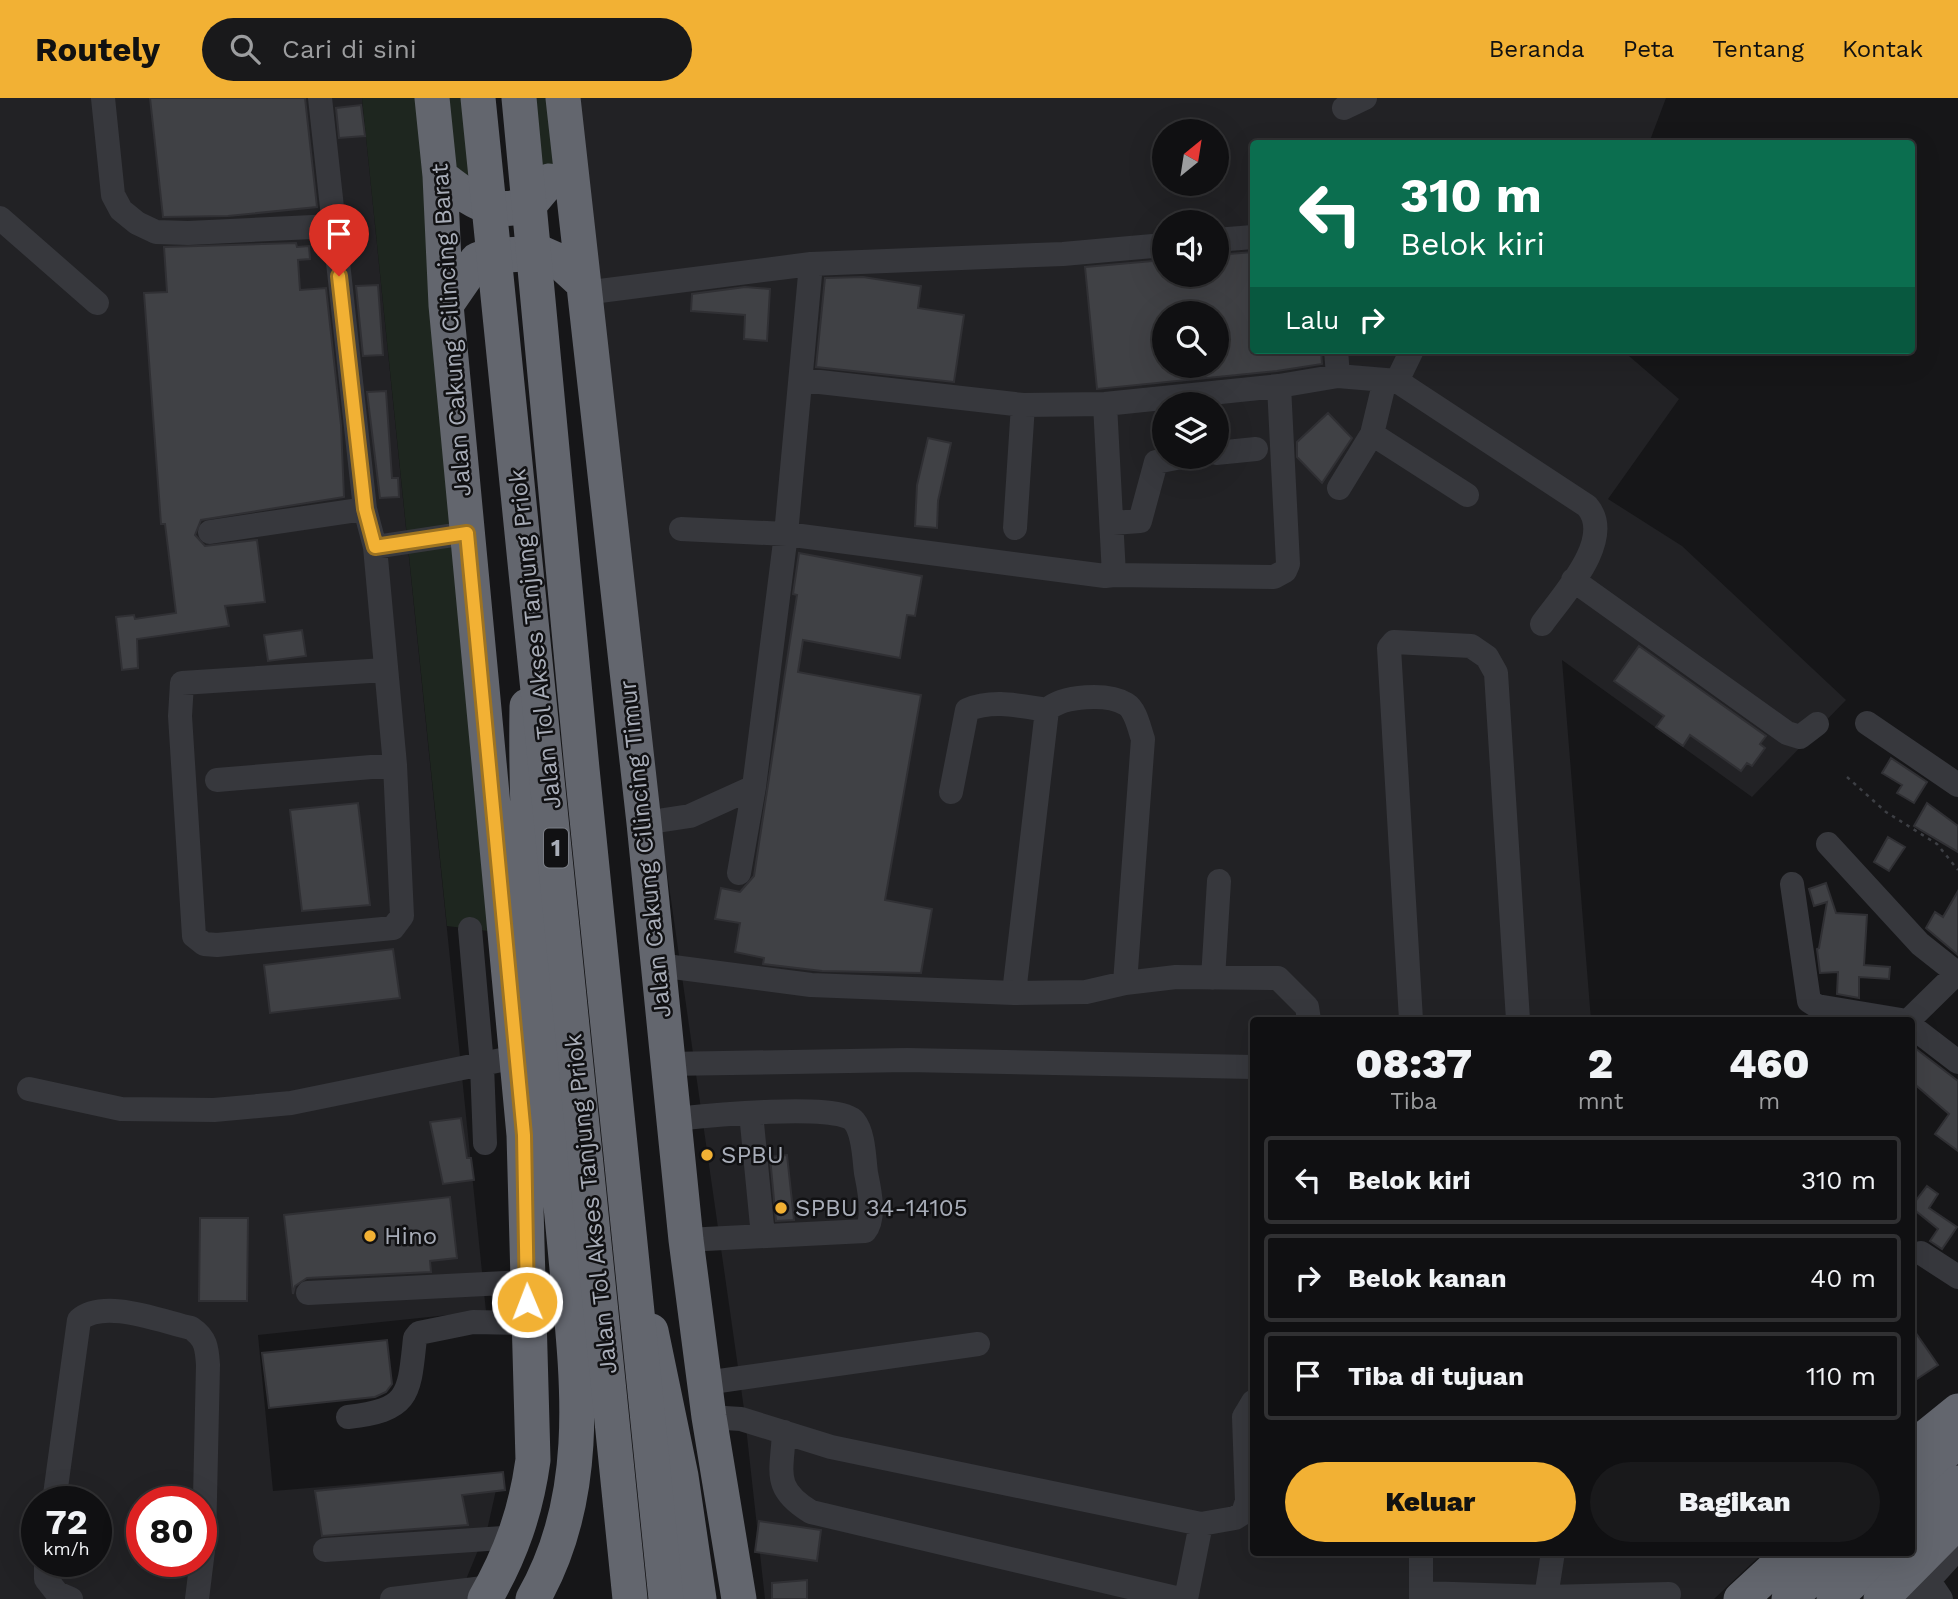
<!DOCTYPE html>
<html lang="id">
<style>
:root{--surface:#101012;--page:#19191b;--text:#f1f3f6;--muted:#9c9d9f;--line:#303032;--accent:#f2b134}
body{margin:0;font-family:"Work Sans",sans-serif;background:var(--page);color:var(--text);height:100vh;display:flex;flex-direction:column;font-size:26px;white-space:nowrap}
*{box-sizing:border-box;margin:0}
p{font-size:23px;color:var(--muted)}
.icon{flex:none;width:38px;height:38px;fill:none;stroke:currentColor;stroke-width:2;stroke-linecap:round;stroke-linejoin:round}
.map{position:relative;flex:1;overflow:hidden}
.sheet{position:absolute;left:1250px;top:919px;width:665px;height:539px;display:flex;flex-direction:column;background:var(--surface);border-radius:7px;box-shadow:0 7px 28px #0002,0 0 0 2px var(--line)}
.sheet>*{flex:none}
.banner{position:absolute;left:1250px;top:42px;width:665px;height:214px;border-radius:7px;box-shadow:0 7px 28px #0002,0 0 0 2px var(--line);background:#0b6e4f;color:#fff;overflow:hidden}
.needle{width:46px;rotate:30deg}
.controls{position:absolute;left:1152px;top:21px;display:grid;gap:14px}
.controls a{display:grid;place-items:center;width:77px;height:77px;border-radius:50%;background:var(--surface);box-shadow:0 7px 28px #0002,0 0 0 2px var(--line);font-size:35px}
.speed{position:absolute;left:21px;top:1388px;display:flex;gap:14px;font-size:35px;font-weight:700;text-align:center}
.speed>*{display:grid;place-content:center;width:91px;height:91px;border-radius:50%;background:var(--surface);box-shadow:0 7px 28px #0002,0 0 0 2px var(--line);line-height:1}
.speed small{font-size:18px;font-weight:400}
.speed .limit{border:10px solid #d22;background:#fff;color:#111}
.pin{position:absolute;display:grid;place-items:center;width:60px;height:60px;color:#fff;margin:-72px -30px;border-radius:50% 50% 50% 0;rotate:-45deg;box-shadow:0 0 7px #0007}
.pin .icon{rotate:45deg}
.me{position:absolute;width:77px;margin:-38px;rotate:359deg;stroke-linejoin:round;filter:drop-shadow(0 0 5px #0008)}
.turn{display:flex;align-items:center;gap:24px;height:147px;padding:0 35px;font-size:32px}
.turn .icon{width:91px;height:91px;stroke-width:2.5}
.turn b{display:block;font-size:49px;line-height:60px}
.then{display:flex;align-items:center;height:66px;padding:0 35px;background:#0003;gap:14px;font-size:26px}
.eta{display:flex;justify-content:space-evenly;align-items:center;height:119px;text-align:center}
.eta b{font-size:42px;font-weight:800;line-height:49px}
.button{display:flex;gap:14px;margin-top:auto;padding:14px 35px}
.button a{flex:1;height:80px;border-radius:42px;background:var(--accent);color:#111;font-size:28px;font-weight:800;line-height:80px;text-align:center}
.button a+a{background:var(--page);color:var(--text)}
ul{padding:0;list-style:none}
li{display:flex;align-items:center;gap:21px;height:88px;margin:0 14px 10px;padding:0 21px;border:4px solid var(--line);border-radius:7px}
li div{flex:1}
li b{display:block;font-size:26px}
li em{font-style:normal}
header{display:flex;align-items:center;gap:42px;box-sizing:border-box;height:98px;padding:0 35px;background:var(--accent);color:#111}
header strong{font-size:33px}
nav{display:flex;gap:38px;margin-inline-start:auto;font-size:24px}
.search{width:490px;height:63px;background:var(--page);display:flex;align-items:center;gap:18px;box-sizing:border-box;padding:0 24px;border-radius:38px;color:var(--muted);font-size:26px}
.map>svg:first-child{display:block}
.built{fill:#222225;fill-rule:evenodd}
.green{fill:#1e261f}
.building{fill:#404145;stroke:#303034;stroke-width:2;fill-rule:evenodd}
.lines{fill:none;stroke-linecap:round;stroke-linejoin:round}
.path{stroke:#3d3f44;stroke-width:2.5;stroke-dasharray:3.5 5;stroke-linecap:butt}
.minor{stroke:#37383d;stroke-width:24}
.highway{stroke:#63666e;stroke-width:35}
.highway-bridge{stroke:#63666e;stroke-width:35}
.route-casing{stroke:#9d7322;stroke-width:18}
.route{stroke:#f2b134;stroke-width:12}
.poi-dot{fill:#f2b134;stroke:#111113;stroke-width:2.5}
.labels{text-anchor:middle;stroke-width:5;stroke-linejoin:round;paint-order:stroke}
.shield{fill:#111113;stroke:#7b7e86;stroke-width:2}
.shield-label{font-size:23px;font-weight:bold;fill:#a8adb8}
.street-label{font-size:24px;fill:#a8adb8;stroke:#111113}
.poi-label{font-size:24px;fill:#a8adb8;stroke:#111113;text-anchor:start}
</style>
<header>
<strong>Routely</strong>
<div class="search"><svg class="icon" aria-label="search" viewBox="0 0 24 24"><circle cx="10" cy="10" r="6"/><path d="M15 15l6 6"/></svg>Cari di sini</div>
<nav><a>Beranda</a><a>Peta</a><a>Tentang</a><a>Kontak</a></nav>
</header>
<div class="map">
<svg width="1958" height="1501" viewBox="0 0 1958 1501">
<rect width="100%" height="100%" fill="#161618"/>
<!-- built -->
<path class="built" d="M0,0h362l124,1213 -228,24 15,156 227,-19 -12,54 -30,73h-458zM37,1404h59v59h-59zM142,1404h59v59h-59z
M566,0h1100l-17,45 -396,1v206h369l57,49 -71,100 74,47 164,154 -94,97 -190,-137 29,360h-338v532h511l-50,47h-949l-21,-190 -160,-1116zM1164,33h52v53h-52zM1164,124h52v53h-52zM1164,215h52v53h-52zM1164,306h52v53h-52z"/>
<!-- green -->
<path class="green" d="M362,0h118l14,110 -53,-31 64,756 -58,-7z
M519,0h44l5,58 -32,43z"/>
<!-- building -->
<path class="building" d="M150,0h155l12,109 -89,9 -65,1z
M361,7l4,31 -26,2 -3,-30z
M296,145l1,4 12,-1 1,13 -12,1 2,30 26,-2 15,137 3,72 -143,23 -6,15 10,11 52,-6 8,62 -40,4 4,20 -92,13 1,29 -16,2 -6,-53 18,-2 1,4 41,-6 -11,-89h-4l-17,-231 23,-1 -3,-45z
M1253,154v98h68l1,14 -45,7 -180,18 -12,-122 79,-7v15h52v-20zM1164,215h52v53h-52z
M863,179l58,9 -3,22 46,7 -10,67 -138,-15 9,-89z
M378,187l5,70 -20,1 -7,-70z
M745,189l25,2 -3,52 -23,-2 1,-24 -54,-4 1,-17z
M386,293l6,87h6l1,19 -19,1 -13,-106z
M1328,315l24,25 -30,45 -25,-26v-15z
M928,340l23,5 -13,58 -1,27 -22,-2 2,-41z
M799,455l123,23 -7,40 -8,-1 -7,43 -97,-18 -5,32 123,23 -36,205 47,9 -11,64 -99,-2 -59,-7 1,-6 -29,-6 5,-29 -25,-4 6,-31 19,4 14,-16 43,-281 -4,-1z
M302,532l4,26 -38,5 -4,-26z
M1639,548l127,90 -6,8 5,4 -13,18 -5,-3 -6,8 -51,-36 -7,11 -27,-19 8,-11 -50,-35z
M1891,660l36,24 -13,21 -17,-10 5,-8 -20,-12z
M358,705l12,102 -68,6 -12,-101z
M1927,705l31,23v26l-44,-26z
M1888,739l17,10 -16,24 -15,-9z
M1826,785l10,30 31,2 -3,50 26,2 -1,12 -30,-2v21l-22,-4 1,-22 -18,1 -3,-24 2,-1 8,-46 -13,4 -5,-17z
M1958,793v64l-32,-27 9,-16 8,5z
M393,851l7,49 -130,15 -6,-48z
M1911,947l47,36v70l-23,-17 14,-20 -38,-33z
M461,1020l6,40h4l3,22 -31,4 -13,-62z
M787,1057l7,65 -18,1 -6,-64z
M1927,1088l11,8 -9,14 28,19 -15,22 -12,-8 8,-12 -27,-22z
M450,1099l7,61 -27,3 1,11 -124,6 -12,8 -2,8 -9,-79z
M200,1120h48l-1,83h-48z
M1911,1228l27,39 -27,18z
M387,1242l5,44 -6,8 -11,5 -106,11 -7,-55z
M503,1374l2,18 -43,5 6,30 -146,11 -7,-45z
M759,1423l62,9 -4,31 -62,-9z
M807,1482v19h-35v-16z"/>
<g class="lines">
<!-- path -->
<path class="path" d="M1847,679l39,35 51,32 21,26"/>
<!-- minor -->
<path class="minor" d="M103,0l10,97 8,15 16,13 19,9 32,1 146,-7
M320,0l45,411 10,38 20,218 7,151 -9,12 -176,17 -13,-1 -10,-8 -14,-220 2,-33 203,-13
M1344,10l21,-10
M0,120l97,85
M1216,142l37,-3
M811,166l252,-10 101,-9
M584,195l227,-29 -25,270 -32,253 -64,29 -46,7
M1336,252l2,26
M802,282l221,25 82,-1 174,-18 59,-10 59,5 190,125c29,33 -25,90 -45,118
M1397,283l15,-31
M1372,336l95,61
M1216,355l40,-4
M1339,390l33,-54 13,-54
M1113,425l27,-2 16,-59 25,-5
M1015,430l8,-123
M681,431l105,5 319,42 9,-1 -9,-171
M210,434l155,-23
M375,449l92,-14
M1114,477l160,2 11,-6 3,-7 -9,-178
M1573,482l214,153 13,4 17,-13
M1867,625l91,62
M217,682l178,-15
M951,694l16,-82c26,-11 53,-4 80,0
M1828,746l92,100 38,30
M739,775l15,-86
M1792,786l17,117 8,5 84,14
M470,831l12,136 3,78
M658,867l153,20 203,8 33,-283c16,-15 61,-17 79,-6 10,6 13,24 17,35l-18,244
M1213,880l6,-97
M1014,895l72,-1 39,-9 51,-6 102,1 29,29 2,13
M1411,922l-22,-372 5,-6 77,4 16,11 9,16 22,347
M1909,922l48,-47
M1911,928l47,36
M666,966l241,-4 346,7
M29,991l92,20 93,1 77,-7 225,-46
M751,1015l12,123
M675,1021c29,-3 164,-17 179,2 10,12 10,37 12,52 3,15 10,45 -1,58l-179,9
M1921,1155l37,24
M308,1195l219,-11
M705,1285l273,-39
M348,1319c62,-7 61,-22 67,-79l4,-5 54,-11 55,1
M709,1319l32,2 90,28 370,77 34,-6 8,-5 4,-12 -3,-84 9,-15
M784,1334c-2,41 -12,56 27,80l369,87
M54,1404l25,-182c25,-22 81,1 112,8 15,10 16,20 17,37l-4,177 -7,57
M1922,1446l7,37 12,18
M325,1452l191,-13
M46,1463v18l11,14 14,6
M1421,1495l125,4 123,-3
M1546,1499l7,-45
M392,1501l100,-12
M1186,1501l15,-75
M1421,1501v-47
M1912,1501l46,-51"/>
<!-- highway -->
<path class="highway" d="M432,0l8,78 6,129 78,830 9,325c-7,51 -22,94 -48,139
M563,0l81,725 42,417 23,177 30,182
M440,78c31,24 49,40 89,29l20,-24
M446,207l31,-45 11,-4 53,-3 18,8 24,22
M527,608c-2,122 8,243 20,364 7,66 14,133 20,199 11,113 25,227 -34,330
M651,1233l30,145 18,123
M1911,1351l47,-38
M1911,1386l47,-44
M1741,1501l51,-47
M1789,1501l50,-47
M1834,1501l50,-47"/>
<!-- highway-bridge -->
<path class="highway-bridge" d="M478,0l152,1501
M519,0l63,671 84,830
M1911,1429l47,-44
M1881,1501l77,-78"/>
</g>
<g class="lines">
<defs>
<path id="route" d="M339,178l26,233 10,38 92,-14 57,602 3,167"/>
</defs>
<!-- route casing -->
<use href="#route" class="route-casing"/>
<!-- route -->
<use href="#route" class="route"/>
</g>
<!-- markers -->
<g class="poi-dot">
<circle cx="707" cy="1057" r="7"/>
<circle cx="781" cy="1110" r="7"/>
<circle cx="370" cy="1138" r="7"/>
</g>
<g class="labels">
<!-- shield labels -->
<rect class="shield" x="544" y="730.5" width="24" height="39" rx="5"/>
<g class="shield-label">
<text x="556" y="758">1</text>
</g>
<!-- street labels -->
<g class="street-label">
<text transform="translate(451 232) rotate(-94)" y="8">Jalan Cakung Cilincing Barat</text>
<text transform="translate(535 541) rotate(-96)" y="8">Jalan Tol Akses Tanjung Priok</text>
<text transform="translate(645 751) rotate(-96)" y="8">Jalan Cakung Cilincing Timur</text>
<text transform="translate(591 1106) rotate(-96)" y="8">Jalan Tol Akses Tanjung Priok</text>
</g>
<!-- poi labels -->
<g class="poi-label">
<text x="721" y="1065">SPBU</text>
<text x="795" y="1118">SPBU 34-14105</text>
<text x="384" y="1146">Hino</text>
</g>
</g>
</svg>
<div class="controls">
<a><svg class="needle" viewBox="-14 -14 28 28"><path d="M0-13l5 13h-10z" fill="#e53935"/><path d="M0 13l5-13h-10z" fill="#9c9d9f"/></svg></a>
<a><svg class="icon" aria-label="sound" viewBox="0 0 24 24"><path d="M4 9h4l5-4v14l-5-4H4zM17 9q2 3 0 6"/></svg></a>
<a><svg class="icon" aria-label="search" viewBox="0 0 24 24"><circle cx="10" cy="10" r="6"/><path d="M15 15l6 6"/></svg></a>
<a><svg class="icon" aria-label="layers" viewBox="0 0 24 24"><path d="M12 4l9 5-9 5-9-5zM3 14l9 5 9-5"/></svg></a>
</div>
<div class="speed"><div>72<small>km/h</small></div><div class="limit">80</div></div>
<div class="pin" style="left:339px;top:178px;background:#d93025"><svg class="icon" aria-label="arrive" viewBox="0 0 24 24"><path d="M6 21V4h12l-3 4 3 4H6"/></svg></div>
<svg class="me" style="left:527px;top:1204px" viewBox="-20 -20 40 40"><circle r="17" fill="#f2b134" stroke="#fff" stroke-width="3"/><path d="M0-11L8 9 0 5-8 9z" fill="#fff"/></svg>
<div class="banner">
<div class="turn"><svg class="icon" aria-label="left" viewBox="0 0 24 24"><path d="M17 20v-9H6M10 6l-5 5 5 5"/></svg><div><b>310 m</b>Belok kiri</div></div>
<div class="then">Lalu<svg class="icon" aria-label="right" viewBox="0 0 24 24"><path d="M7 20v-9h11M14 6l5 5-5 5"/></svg></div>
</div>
<section class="sheet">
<div class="eta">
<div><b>08:37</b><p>Tiba</p></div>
<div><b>2</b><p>mnt</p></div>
<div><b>460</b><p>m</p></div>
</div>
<ul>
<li><svg class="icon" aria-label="left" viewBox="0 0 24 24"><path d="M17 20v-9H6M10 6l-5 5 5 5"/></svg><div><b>Belok kiri</b></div><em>310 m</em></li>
<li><svg class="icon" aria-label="right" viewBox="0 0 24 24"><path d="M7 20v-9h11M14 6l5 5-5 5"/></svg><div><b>Belok kanan</b></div><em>40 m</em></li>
<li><svg class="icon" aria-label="arrive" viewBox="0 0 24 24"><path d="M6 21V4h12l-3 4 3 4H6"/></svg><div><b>Tiba di tujuan</b></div><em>110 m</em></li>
</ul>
<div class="button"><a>Keluar</a><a>Bagikan</a></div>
</section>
</div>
